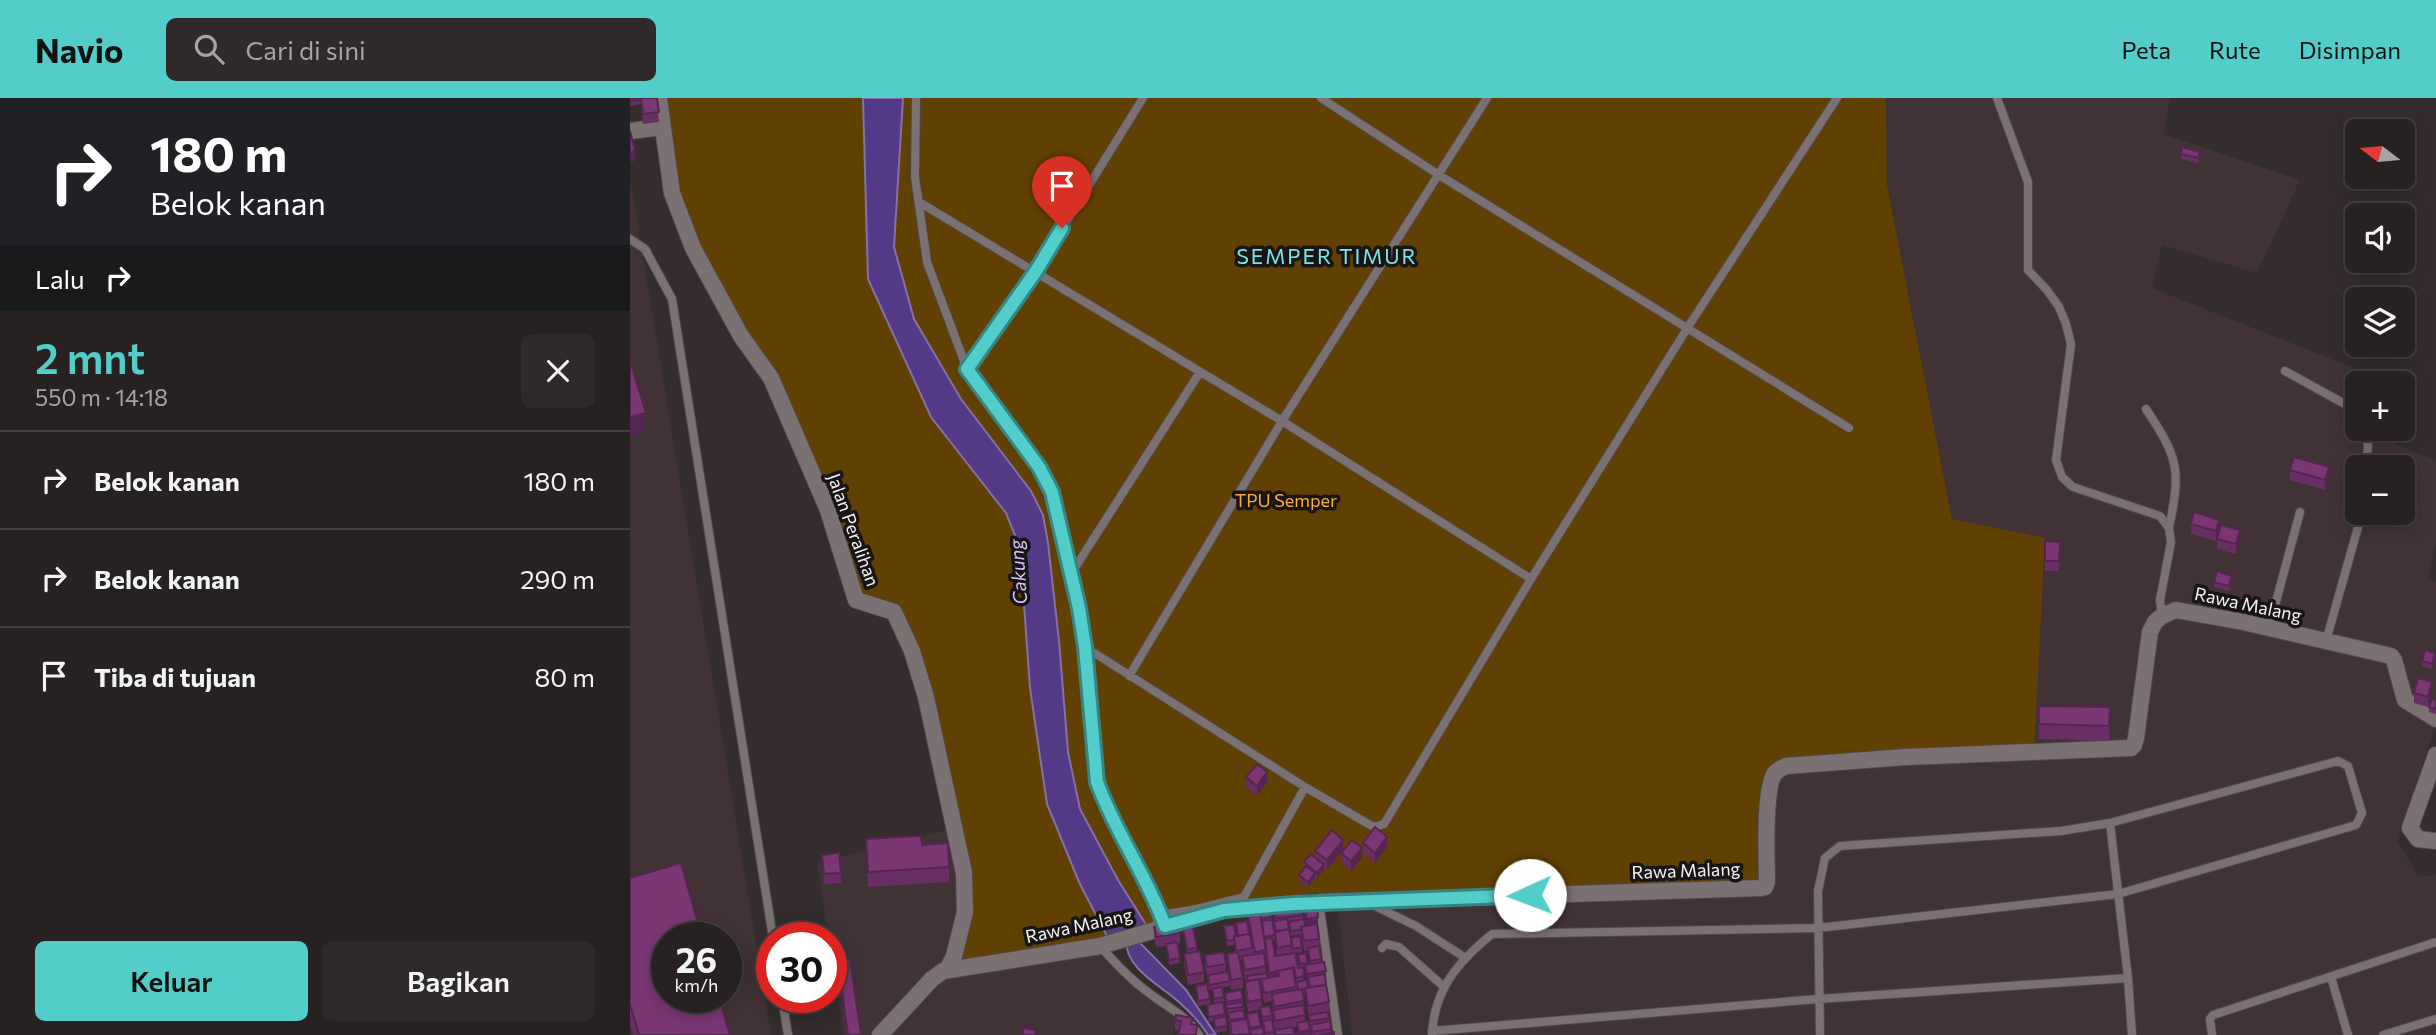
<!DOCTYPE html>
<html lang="id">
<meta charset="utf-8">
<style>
:root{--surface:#272122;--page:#2f292a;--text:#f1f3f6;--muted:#a4a3a5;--line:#433e40;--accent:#53cdca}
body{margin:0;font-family:Commissioner,sans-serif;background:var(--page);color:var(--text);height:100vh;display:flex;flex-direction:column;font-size:26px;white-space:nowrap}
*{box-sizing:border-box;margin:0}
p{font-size:23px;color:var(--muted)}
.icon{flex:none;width:38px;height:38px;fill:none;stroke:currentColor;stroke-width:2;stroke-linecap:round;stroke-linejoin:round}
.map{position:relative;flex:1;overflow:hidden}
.details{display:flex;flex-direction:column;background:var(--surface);width:630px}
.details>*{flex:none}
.top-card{background:#202124;color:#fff;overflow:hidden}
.needle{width:46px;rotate:286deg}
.tools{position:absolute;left:1715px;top:21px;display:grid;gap:14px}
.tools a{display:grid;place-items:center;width:70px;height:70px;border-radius:10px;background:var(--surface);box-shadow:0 4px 18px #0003,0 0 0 2px var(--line);font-size:35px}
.speed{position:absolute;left:21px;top:824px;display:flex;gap:14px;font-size:35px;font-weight:700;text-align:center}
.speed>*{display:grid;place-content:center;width:91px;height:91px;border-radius:50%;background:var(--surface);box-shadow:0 4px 18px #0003,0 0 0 2px var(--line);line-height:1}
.speed small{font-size:18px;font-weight:400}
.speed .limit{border:10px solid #d22;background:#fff;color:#111}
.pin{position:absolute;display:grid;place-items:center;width:60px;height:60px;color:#fff;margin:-72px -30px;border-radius:50% 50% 50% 0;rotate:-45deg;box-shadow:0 0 7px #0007}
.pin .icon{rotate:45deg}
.me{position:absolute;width:77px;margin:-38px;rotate:268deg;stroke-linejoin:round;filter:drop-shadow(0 0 5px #0008)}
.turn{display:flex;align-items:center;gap:24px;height:147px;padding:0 35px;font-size:32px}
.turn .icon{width:91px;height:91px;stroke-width:2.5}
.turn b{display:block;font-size:49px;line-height:60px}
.then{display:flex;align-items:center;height:66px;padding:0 35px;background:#0003;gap:14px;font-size:26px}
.round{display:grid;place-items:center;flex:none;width:74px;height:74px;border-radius:10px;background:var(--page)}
.headline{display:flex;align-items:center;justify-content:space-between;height:119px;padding:0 35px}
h1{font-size:42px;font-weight:600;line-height:52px;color:var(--accent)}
.button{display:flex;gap:14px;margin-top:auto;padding:14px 35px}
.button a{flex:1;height:80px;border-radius:10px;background:var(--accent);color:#111;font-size:28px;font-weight:600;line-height:80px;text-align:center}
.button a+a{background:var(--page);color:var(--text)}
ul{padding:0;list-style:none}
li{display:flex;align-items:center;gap:21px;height:98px;padding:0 35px;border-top:2px solid var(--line)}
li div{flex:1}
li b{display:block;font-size:26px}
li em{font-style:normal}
header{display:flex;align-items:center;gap:42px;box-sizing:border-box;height:98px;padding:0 35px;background:var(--accent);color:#111}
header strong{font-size:33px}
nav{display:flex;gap:38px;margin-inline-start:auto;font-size:24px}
.search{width:490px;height:63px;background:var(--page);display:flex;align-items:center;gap:18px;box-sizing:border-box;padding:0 24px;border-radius:10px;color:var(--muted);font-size:26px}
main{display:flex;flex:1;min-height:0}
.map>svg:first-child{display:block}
.built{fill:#413235;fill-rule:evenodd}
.green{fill:#614003}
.water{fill:#543986;stroke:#8570a6;stroke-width:2}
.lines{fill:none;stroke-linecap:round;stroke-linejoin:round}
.service-casing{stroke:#50494a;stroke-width:10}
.minor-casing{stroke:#50494a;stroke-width:18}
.service{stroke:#7b7173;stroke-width:8}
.minor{stroke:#7b7173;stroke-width:16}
.wall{fill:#692f64;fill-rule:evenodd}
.shaded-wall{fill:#552651}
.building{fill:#7a3774;stroke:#552651;stroke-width:2}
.route-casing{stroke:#368583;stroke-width:18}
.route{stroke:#53cdca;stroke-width:12}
.labels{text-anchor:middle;stroke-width:7;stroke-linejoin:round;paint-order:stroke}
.park-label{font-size:18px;fill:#f8ae34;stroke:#191516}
.street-label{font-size:18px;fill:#f7f1f2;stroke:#191516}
.water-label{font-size:19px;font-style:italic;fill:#d4c9f5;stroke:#191516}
.quarter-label{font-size:21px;letter-spacing:2px;fill:#7ae5e2;stroke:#191516}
</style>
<header>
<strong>Navio</strong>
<div class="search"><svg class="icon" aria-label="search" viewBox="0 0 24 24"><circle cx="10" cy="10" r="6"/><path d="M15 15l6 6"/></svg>Cari di sini</div>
<nav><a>Peta</a><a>Rute</a><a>Disimpan</a></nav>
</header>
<main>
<section class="details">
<div class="top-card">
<div class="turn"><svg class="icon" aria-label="right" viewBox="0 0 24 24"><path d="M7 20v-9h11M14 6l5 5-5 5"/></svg><div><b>180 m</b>Belok kanan</div></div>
<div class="then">Lalu<svg class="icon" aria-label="right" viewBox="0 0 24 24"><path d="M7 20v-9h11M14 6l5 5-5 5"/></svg></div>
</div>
<div class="headline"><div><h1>2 mnt</h1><p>550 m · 14:18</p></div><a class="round"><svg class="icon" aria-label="close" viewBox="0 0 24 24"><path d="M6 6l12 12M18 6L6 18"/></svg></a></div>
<ul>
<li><svg class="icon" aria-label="right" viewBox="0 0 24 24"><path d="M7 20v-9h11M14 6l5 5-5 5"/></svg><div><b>Belok kanan</b></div><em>180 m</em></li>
<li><svg class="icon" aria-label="right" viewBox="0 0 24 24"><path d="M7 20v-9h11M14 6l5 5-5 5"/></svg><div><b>Belok kanan</b></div><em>290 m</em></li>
<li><svg class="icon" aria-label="arrive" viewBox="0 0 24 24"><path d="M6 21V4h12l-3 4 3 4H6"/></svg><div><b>Tiba di tujuan</b></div><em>80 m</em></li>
</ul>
<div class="button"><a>Keluar</a><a>Bagikan</a></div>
</section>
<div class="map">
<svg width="1806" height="937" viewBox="0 0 1806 937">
<rect width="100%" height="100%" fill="#342c2d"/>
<!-- built -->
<path class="built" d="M1256,0h284l-6,36 136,46 -43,93 -95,-28 -10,43 240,95h-35v46h26l-1,9 54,23v82l-8,35 8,3v143l-39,116 21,36 18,-1v160h-1084l-15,-134 435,-121 180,-261 -65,-334zM1727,369h46v46h-46z
M0,79l141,858h-141zM37,840h59v60h-59z
M324,730l146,118 18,19 64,51 -6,4 -3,15h-329l-13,-81v-16h-2l-12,-75z"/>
<!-- green -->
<path class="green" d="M29,0h1227l1,87 65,334 93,19 -11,215 -259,19 -8,110 -543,28 -96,27 -181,33 18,-58 -38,-215 -33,-85 -38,-12 -28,-90 -156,-317z"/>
<!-- water -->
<path class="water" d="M233,0h40l-9,149 20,72 47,80 70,92 12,24 5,28 11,98 9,111 12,57 38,71 32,51 -40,11 -31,-60 -32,-78 -17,-116 -10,-140 -14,-35 -75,-96 -63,-138z
M511,837l-1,8 46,47 30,45h-8c-8,-13 -18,-23 -29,-33 -19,-17 -53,-33 -53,-61z"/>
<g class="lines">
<defs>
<path id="service" d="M286,0l-1,79 12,85 40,107 72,99 13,24 27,116 6,39 12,135c18,50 49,94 68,144
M691,0l118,77 410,253
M1367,0l31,84v88l19,20 12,17 7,17 5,20 -15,116 6,17 11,10 87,29 9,12 2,14 -11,58 2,16
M289,104l363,219 249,158
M0,141l15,10 27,50 101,639
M337,271l69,-98 107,-173
M1655,273l67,37 5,6
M1516,311c33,50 35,60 23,119
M1733,331l5,16 -2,22
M441,476l129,-202
M1639,530l31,-116
M1696,543l36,-128
M455,549l220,140 65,38 5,2 9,-3 147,-245 157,-252 149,-229
M499,578l153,-255 205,-323
M1480,725l18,155 4,57
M689,804l19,133
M743,807l43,21 48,31
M531,817l36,-6 47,-12 61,-110
M471,849c14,16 30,33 48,46 18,14 37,22 50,42
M752,850l4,-4 13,3 44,39
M1701,879l17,58
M152,900l6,37
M802,933l386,-32 310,-21
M802,937c2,-46 26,-73 60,-101l326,-6 300,-34 238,-69 6,-12 -14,-47 -10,-5 -228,62 -49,8 -221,15 -15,12 -7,33 2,144
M1582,937l-2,-16 3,-4 223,-73
M1753,937l53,-16"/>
<path id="minor" d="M29,0l13,95 21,55 48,88 30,42 57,132 28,90 38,12 18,39 14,46 38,176 1,39 -11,44 -7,14
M0,33l32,-4
M1806,657l-26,73 8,11 18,2
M250,937l52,-56 11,-8 157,-25 124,-36 20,-2 75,-6 442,-14 4,-1 2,-5c0,-21 -4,-97 9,-110 3,-3 6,-4 10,-6l120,-9 225,-9 3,-3 2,-7 14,-106 5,-10 7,-6 14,-6 67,12 148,34 3,4 11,40 31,19"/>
</defs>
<!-- service casing -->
<use href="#service" class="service-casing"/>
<!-- minor casing -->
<use href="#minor" class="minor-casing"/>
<!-- service -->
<use href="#service" class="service"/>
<!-- minor -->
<use href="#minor" class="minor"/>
</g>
<!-- wall -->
<path class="wall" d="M0,0h27l2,24 -16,2 -2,-20 -11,2z
M1551,56l19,3 -2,6 -17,-4z
M1660,372l39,7 -4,13 -35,-10z
M1589,422l-3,21 -25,-7v-10z
M1587,441l23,1 -4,14 -19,-5z
M1415,443l15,1 -1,29h-14z
M1602,483l-3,10 -15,-4v-5z
M1805,560l-3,11 -10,-3v-5z
M1802,594l-4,15 -14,-4v-10z
M1806,602v14l-7,-2v-5z
M1409,608l71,1 -1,34 -70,-2z
M616,679l21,5 -10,14 -11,-9z
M702,732l-5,40 -3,-2v2l-7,8 -2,-2v2l-7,9 -9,-7v-5l5,-8v-5l11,-4v-7z
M236,741l56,6 27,22v15l-81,5z
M733,745l24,4 -12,16 -12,-10z
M711,755l21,5 -11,13 -10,-8z
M192,757l19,18v10l-17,1z
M0,780l100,157h-97l-3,-11z
M673,798l15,31 3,35 5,9 -1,5 4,26v19l2,12 3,2h-22l-7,-41 -2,1 2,26h3l2,14 -12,-1 -1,-7h-4l1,8h-19l-3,-34 -8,2 -3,-17h-1l2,21 10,9 2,16v3h-9l-5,-26 -12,3 -3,-20v-10l2,-1v-1h-2l-3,-20h-2l3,18v10l-12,2 -1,-8v4l-8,2 2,9v5h-1l4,29 -12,2 -1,-12 -5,1 -2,-12v-5l7,-1 -2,-15 -3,1 -1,-13h-1l-2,-12v-10l21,9v8h2l-1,-18 8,-1 -1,-8 -7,1 -3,-20 13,10 -1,-13 14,11 -2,-18 11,-2 12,-4 4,24v-2l-2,-24 30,7v5l2,6h2l-4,-20zM667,823l-8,1 2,14 10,-2 3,17h4l2,13 -3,1 -1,-12 -8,2 1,13h-1l-3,-15 7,-1v-5l-11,-6 -4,-19zM642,842h3l2,16h-2zM636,861l3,19h-1l-2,-5 -1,-13zM673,870h2l4,20h-1l-4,-8z
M524,829l26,6v10l-3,1 3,19 -11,2 -3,-19 -10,1 -2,-10z
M553,831l14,19v4l7,20v10l-16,3 -4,-21v-10l3,-1z
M208,863l23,74h-14l-9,-64z
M566,888l14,13v5l-12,2z
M595,895l18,6 2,20h2v-5l11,-2 3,16 3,7h-14v-2v2h-20z
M545,922l18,4 4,11 -22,-5z"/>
<!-- shaded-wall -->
<path class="shaded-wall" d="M5,53v10l-5,1v-10z
M16,315v19l-16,5v-20z
M1699,369v10l-4,13v-10z
M1589,422v10l-3,11v-10z
M1610,432v10l-4,14v-10z
M1802,584v10l-4,15v-10z
M637,674v10l-10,14v-10z
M757,739v10l-12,16v-10z
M713,742v10l-16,20v-10z
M732,750v10l-11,13v-10z
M694,767v5l-7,8v-5z
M685,775v5l-7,9v-5z
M688,819v10l-11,2v-10z
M664,869l-16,4v5l-9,2v-5z"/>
<!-- building -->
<path class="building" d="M0,0h11v1l-11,2z
M11,0h16l2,14 -16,2z
M0,33l5,20 -5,1z
M1552,49l18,5 -2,6 -17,-4z
M0,263l16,52 -16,4z
M1664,359l35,10 -4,13 -35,-10z
M1564,414l25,8 -3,11 -25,-7z
M1591,427l19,5 -4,14 -19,-5z
M1415,443l15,1 -1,19h-14z
M1587,473l15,5 -3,10 -15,-4z
M1795,552l10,3 -3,11 -10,-3z
M1788,580l14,4 -4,15 -14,-4z
M1802,601l4,1v9l-7,-2z
M1409,608l71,1 -1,19 -70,-2z
M627,666l10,8 -10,14 -11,-9z
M745,729l12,10 -12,16 -12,-10z
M702,732l11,10 -16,20 -12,-9z
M291,738l1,9 26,-2 1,24 -81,5 -2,-33z
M722,742l10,8 -11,13 -10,-8z
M209,755l2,20 -17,1 -2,-19z
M681,756l13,11 -7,8 -13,-11z
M51,765l21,75h-35v60h52l11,37h-91l-9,-31v-126z
M676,768l9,7 -7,9 -9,-7z
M687,796l1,23 -11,2 -4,-23z
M671,806l2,11 -28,3 -2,-10z
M641,812l1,7 -11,2 -2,-7z
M630,816l6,36 -11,2 -7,-36z
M657,821l2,10 -13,2 -2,-10z
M674,821l1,7 -4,1 1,2 -11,2 -2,-9z
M642,822l3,15 -11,2 -2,-16z
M617,823l2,13 -11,2 -2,-13z
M548,824l2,11 -24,4 -2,-10z
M687,826l2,15 -15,2 -3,-14z
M604,827l2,11h-2v4l-7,1 -3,-15z
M563,829l4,21 -10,1 -4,-20z
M659,831l3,16 -15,3 -2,-16z
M620,836l2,14 -16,3 -2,-15z
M670,838l2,11 -9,2 -2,-11z
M642,840l3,18 20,-3 3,15 5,-1 1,9 -8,2 -2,-11 -25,6 -4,-34z
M547,844l3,16 -11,2 -3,-16z
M689,848l2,13 -11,2 -2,-13z
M570,853l4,21 -16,3 -4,-21z
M594,854l2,12 -19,3 -2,-12z
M608,854l5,26 -12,2 -4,-26z
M634,855l2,13 -21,4 -3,-14z
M676,855l1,10 -7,1 -2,-9z
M220,861l11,76h-13l-10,-74z
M694,864l2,9 -19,3 -2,-9z
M663,870l3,19 -32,6 -3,-14 18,-3 -1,-5z
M598,874l2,9 -21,4 -1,-10z
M637,875l1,5 -7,1 1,2 -3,1v-3l-11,2 -1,-5z
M695,876l1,11 -16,2 -2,-10z
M629,881l3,20 -14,3 -3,-20z
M677,882l1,8h-3v1l-7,1 -1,-8z
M577,886l3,15 -12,2 -2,-15z
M696,887l3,17 -21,4 -3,-18z
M592,889l2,10 -10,2 -2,-10z
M672,891l2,12 -30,6 -2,-13z
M611,892l2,9 -17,3 -1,-9z
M593,904l2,12 -16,3 -2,-12z
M612,904l1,5 -16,2 -1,-4z
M674,907l1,10 -30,6 -2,-11z
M640,908l2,10 -10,1 -2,-10z
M613,912l2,8 -15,2 -2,-7z
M628,914l3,14 -11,2 -3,-14z
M698,914l1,6 -19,3 -1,-6z
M546,917l17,3 -2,6 6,1 -1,10h-18l3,-14 -6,-1z
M596,918l1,10 -12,2 -1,-9z
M617,921l3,15 -18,1 -2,-13z
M642,921l2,13 -9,1 -2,-12z
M678,923l2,9 -11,2 -2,-9z
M700,923l1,8 -19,3 -1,-7z
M633,929l1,8h-13l-1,-5z
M663,929l1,8h-18l-1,-5z
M393,930l13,2 -1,5h-12z
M680,934v3h-15v-1z
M704,934v3h-15z"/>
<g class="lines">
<defs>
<path id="route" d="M432,130l-26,43 -69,98 72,98 13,25 27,116 6,39 12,135c18,50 50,94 68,144l59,-16 70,-6 236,-9"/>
</defs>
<!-- route casing -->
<use href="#route" class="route-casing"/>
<!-- route -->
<use href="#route" class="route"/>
</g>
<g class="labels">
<!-- park labels -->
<g class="park-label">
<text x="656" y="409">TPU Semper</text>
</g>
<!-- street labels -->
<g class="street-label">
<text transform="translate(223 432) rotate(70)" y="6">Jalan Peralihan</text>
<text transform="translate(1618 507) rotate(12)" y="6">Rawa Malang</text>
<text transform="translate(1056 773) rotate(-2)" y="6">Rawa Malang</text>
<text transform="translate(449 828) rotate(-12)" y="6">Rawa Malang</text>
</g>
<!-- water labels -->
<g class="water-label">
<text transform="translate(388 474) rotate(-94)" y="7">Cakung</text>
</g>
<!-- quarter labels -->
<g class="quarter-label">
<text x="697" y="166">SEMPER TIMUR</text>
</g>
</g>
</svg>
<div class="tools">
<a><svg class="needle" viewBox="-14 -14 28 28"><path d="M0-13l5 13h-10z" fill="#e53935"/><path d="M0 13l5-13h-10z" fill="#a4a3a5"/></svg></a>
<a><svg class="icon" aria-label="sound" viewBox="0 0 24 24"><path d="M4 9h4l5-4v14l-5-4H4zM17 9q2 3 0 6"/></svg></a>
<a><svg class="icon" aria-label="layers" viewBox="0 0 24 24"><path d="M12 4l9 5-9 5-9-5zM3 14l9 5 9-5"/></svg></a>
<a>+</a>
<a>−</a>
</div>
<div class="speed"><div>26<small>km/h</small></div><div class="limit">30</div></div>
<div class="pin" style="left:432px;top:130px;background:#d93025"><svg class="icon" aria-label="arrive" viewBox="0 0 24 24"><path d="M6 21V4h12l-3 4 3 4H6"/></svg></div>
<svg class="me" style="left:900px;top:797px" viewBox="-20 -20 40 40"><circle r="19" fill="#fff"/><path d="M0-13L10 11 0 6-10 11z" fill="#53cdca"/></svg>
</div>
</main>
